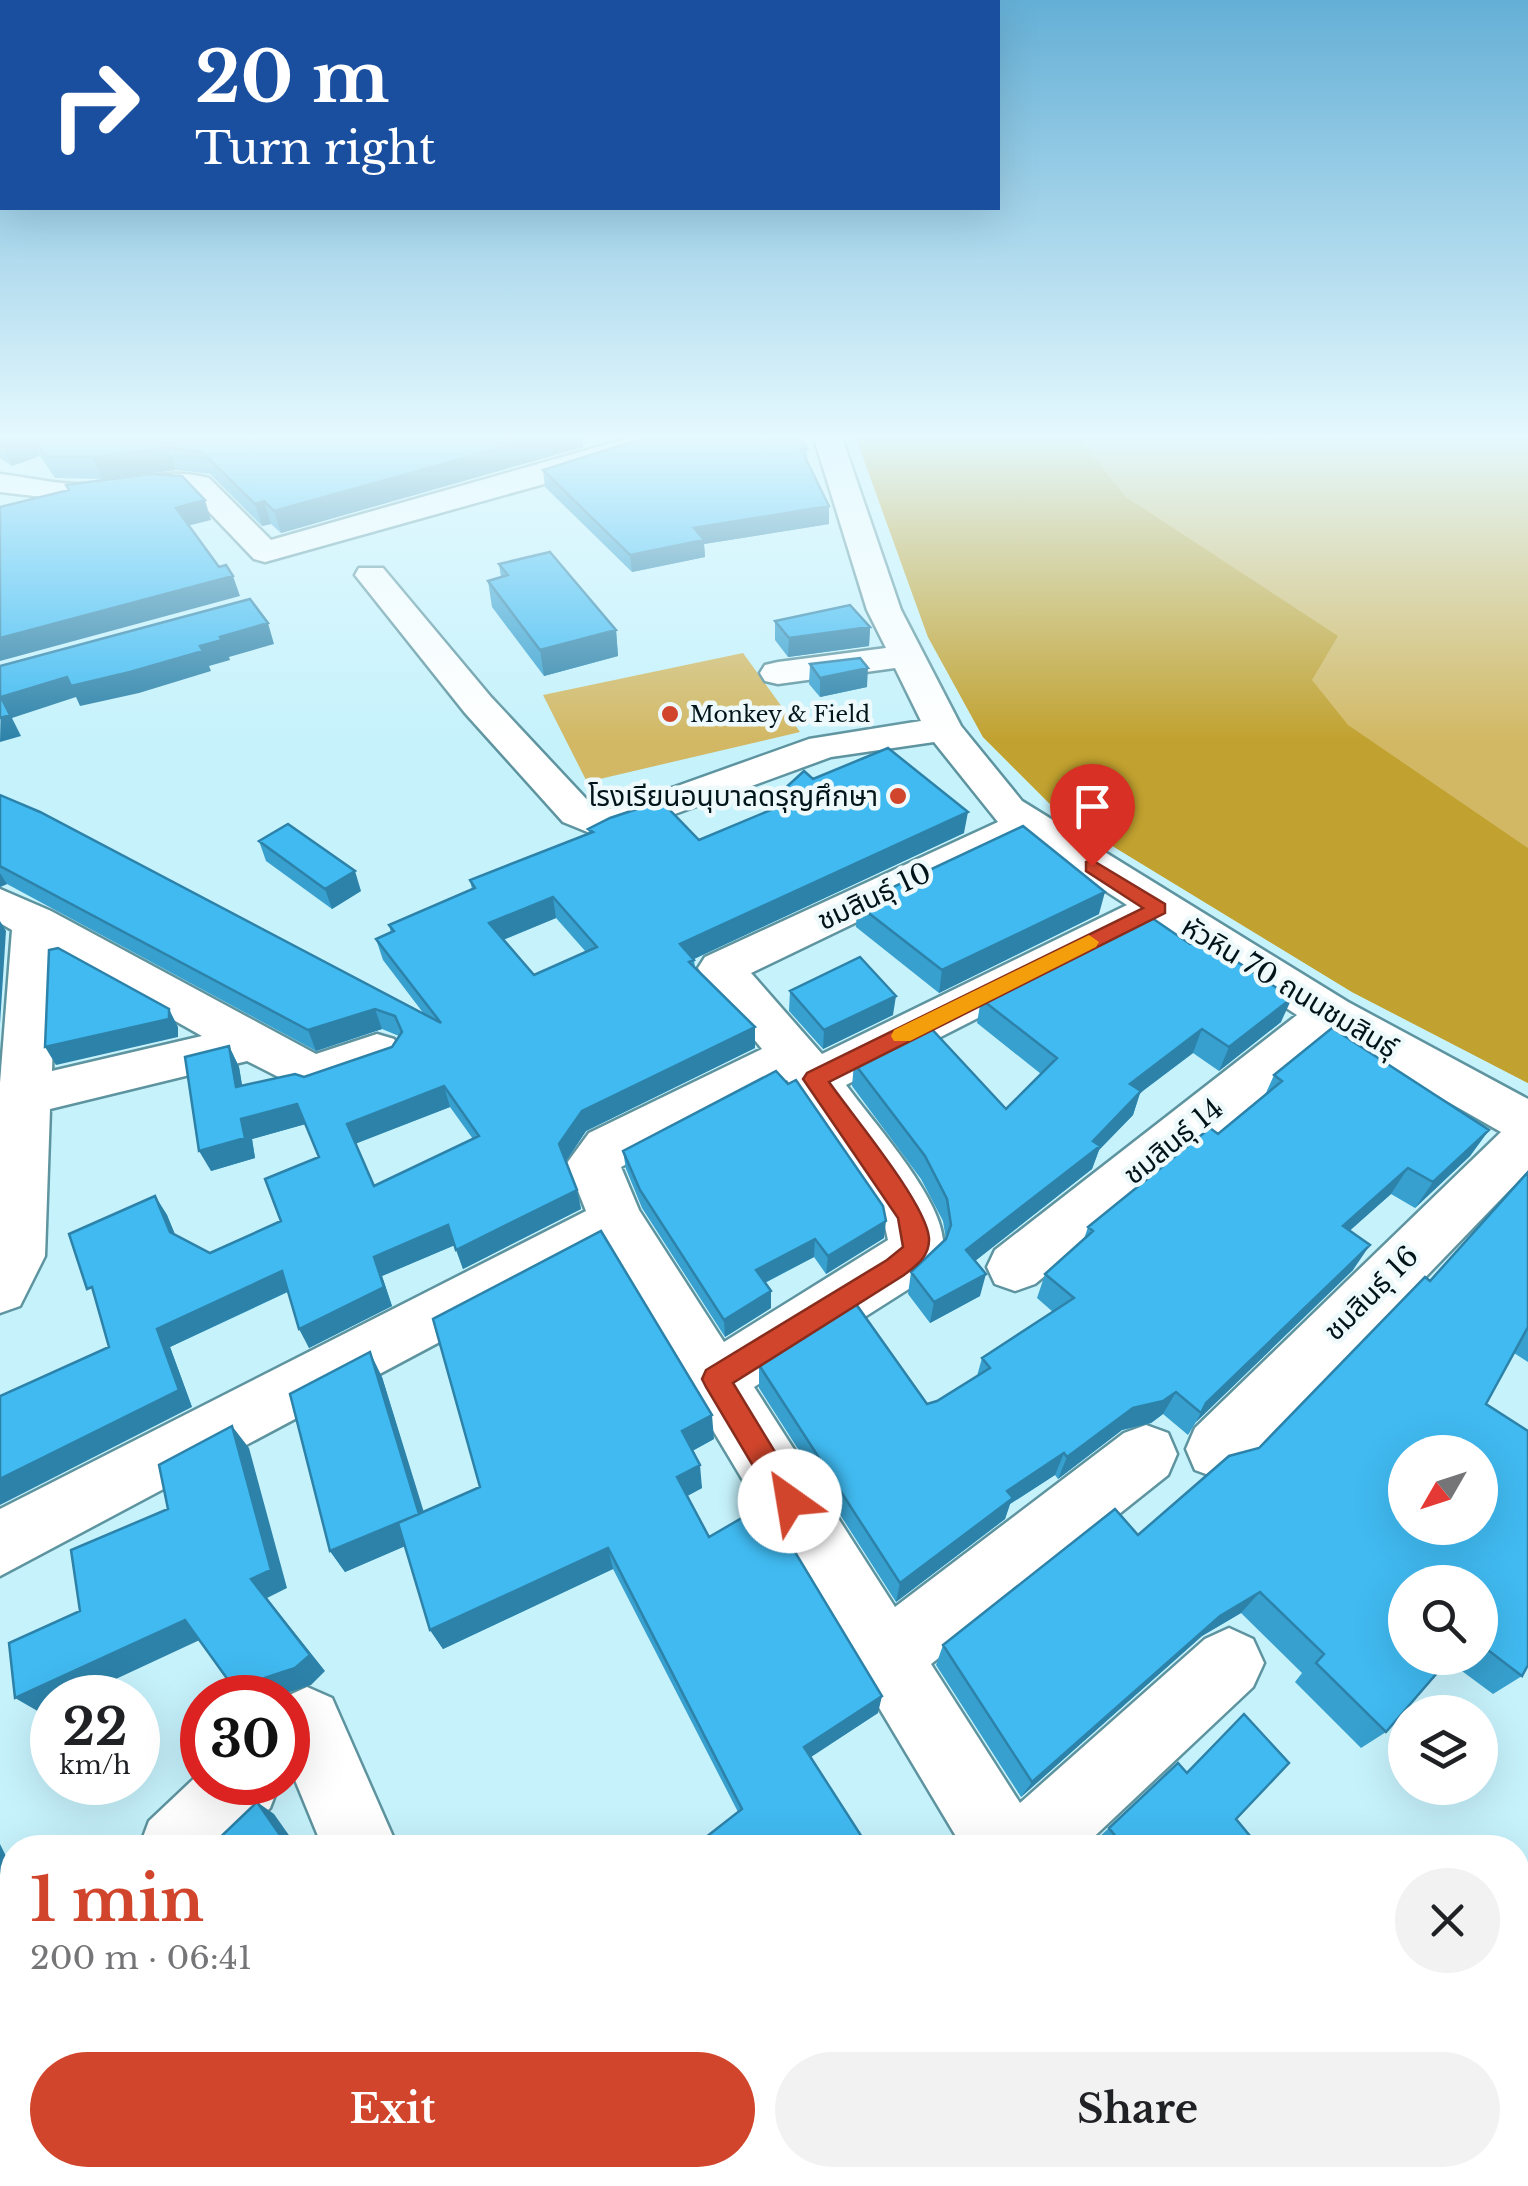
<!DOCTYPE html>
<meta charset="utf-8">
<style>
:root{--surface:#fff;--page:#f2f2f2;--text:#202124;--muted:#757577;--accent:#d1452c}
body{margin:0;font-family:"Libre Baskerville","Noto Sans Thai",serif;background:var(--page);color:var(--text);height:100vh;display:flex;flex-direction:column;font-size:38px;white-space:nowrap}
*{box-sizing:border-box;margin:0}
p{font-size:32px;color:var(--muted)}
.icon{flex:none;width:55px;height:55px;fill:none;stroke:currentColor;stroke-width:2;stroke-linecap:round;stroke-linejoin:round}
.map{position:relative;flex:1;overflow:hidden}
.drawer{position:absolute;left:0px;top:1835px;width:1530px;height:352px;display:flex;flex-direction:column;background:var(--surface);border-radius:40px 40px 0 0;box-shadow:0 10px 40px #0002}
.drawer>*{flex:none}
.top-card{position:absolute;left:0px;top:0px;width:1000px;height:210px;box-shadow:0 10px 40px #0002;background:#1a4fa0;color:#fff;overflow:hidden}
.needle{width:65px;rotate:231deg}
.fabs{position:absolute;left:1388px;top:1435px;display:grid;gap:20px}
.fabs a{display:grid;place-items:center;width:110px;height:110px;border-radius:50%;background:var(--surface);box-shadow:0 10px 40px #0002;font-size:50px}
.speed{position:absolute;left:30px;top:1675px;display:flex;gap:20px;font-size:50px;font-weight:700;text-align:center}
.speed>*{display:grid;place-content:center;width:130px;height:130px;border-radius:50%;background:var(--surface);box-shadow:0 10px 40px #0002;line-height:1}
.speed small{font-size:25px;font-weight:400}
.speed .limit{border:15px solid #d22;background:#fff;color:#111}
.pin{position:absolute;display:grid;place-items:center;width:85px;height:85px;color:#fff;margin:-102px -42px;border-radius:50% 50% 50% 0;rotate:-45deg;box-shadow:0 0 10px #0007}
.pin .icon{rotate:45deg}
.me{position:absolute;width:110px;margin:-55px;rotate:328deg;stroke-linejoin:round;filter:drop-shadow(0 0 8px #0008)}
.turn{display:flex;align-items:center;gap:35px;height:210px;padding:0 30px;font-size:45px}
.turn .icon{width:130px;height:130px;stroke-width:2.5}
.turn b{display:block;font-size:70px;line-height:85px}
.round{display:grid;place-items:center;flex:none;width:105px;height:105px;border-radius:52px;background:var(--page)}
.headline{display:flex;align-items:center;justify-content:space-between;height:170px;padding:0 30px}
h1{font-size:60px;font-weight:700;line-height:75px;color:var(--accent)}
.cta{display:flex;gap:20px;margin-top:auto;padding:20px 30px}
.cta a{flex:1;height:115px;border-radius:60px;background:var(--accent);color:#fff;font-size:40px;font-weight:700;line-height:115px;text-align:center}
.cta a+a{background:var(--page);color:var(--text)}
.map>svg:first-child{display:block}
.green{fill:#d2b864}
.forest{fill:#c1a12f}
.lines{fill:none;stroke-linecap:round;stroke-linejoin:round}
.minor-casing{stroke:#5e949f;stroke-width:5}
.minor{fill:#fff;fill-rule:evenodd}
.wall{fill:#37a0cf;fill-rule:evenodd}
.shaded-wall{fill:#2d82a9}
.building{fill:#40baf1;stroke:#2d82a9;stroke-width:2.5;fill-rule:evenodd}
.route{fill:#d1452c;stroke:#882d1d;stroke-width:2.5}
.slow{fill:#f59e0b}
.poi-dot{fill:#d1452c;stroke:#eef9fb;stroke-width:4}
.labels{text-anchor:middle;stroke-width:9;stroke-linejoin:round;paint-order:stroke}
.far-poi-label{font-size:22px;fill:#011419;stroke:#eef9fb;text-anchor:start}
.poi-label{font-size:28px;fill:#011419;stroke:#eef9fb;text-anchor:end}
.street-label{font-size:28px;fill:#011419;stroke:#eef9fb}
</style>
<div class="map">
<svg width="1528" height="2186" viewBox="0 0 1528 2186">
<rect width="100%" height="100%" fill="#c6f2fc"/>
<!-- green -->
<path class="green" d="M855,435h673v648l-176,-91 -292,-178 -77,-77 -55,-100z
M743,653l57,79 -213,50 -44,-87z"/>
<!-- forest -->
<path class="forest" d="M855,435h221l50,62 212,139 -26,44 36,45 180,123v235l-176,-91 -292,-178 -77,-77 -55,-100z"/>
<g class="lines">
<defs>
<path id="minor" d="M640,435h43l-4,6 -135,43 -279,78 -11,-3 -64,-67 -34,-3 -70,13 -86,-10v-18c28,3 58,11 86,10 45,-1 75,-18 123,-6l62,62z
M813,435h28l60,175 60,116 61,75 326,201 180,97v72l-289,299 -22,8 -22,-8 -9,-21 9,-21 306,-296 -167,-95 -299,247 -20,7 -20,-7 -8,-17 8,-17 302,-235 -138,-89 -313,159c27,37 94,111 97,155 2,20 -15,33 -28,45l-161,102 141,220 229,-174 22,-8 22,8 9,21 -9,21 -237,189 89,139 185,-164 24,-11 24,11 11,24 -11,24 -171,161h-119l-356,-595 -607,323v-67l586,-298 -19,-48 22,-30 173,-84 -57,-70 -7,-11 7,-11 293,-135 -64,-80 -103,15 -214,78h-22l-32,-13 -98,-109 -110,-138 4,-7h24l108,129 100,107 22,5 196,-70 112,-18 -26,-53 -117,16 -13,-3 -5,-8 5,-8 13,-3 108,-14 -19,-38zM1027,840l100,65 -305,149 -71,-81zM787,1080l97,142 4,18 -164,102 -85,-132 -18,-43z
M0,889l51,22 265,143 61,-20 17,5 7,13 -7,13 -82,29 -65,-33 -197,48 -5,147 -25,50 -20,7v-230l12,-153 -12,-7zM56,954l146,82 -150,35z
M307,1687l25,11 66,150h-75l-30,-73 -5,2v-79h-5z
M202,1771v11h78l-10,26 -40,40h-91l10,-27z
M12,1963v87l-12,5v-87z
M350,2175h91l-4,11h-91z
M448,2175h86l4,11h-86z"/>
</defs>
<!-- minor casing -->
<use href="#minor" class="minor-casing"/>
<!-- minor -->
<use href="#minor" class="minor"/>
</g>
<!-- wall -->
<path class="wall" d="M0,435h582l1,12 -302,86 -10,-9 -9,2 -52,-52 -34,-4 -74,9 -47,-1 -15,-22 -28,10 -12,-8z
M807,449v11l22,64 -125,20 1,13 -73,15 -87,-85 -2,-17z
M499,564l117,66 2,26 -74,20 -52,-69 -4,-26 13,-4z
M775,621l95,6 -1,19 -81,11 -13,-17z
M810,664l57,23 -47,10 -11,-13z
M813,779l151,54 -270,126 1,9 60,80 -169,83 -20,30 11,29 4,19 -118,60 -8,-24 -73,31 10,30 -83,42 -21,-56 -118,55 22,60 -83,-60 46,-151 12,19 8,20 35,18 71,-32 38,-64 -14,-33 -53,15 3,19 -44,13 18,-125 10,21 3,19 62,-9 88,-30 7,-11 -17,-7 -66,22 -309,-167 -7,3v-92l424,219 -41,-54 -7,-21 15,-6 -2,-8 83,-36 -2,-9 119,-47 -1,-4 111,11 82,-35v-13zM556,918l30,34 -52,23 -31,-35zM450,1107l23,32 -99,47 -18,-43z
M259,841l102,50 -29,18 -66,-48z
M857,904l242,10 -160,79 -83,-66z
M790,991l103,24 -70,34 -34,-38z
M981,999l300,23 -62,49 -26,-18 -53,40 -7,22 -34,35 -7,19 -117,92 5,35 -50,27 -22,-29 3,-22 35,-32 -3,-19 -22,-42 -69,-93 2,-23 152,46 35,-35 -64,-51z
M1274,1075l215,55 -19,26 -55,52 -24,-14 -41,36 3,40 -157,152 -8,13 -25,-21 -12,9 -29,7 -64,49 -3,-4 -45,29 -5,15 -109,83 -137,-214v-23l168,39 10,-3 40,-25 5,-18 71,-46 -16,-14 8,-24 39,-35 4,-12 130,-93 47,-39z
M623,1151l261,87 -58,36 -12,-17 -49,26 6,25 -46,29 -83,-129 -16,-39z
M1528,1172v190l-14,-9 -28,51 36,272 -29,18 -46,-34 -61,72 -25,16 -66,-66 7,-9 -61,-60 -39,23 -181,161 -85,-132 7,-20 195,-110 121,-87 171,-167zM1480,1582v76h-75z
M382,1377l41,135 291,-73 -22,12 10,37 -15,8 22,41 169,176 -68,44 -72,55 -125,-243 -170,80 -13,-19 -25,-84 -60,26 -15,-21z
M1244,1714l-8,105 24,29h-159l-6,-7 83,-78 8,9z"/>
<!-- shaded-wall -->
<path class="shaded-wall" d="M31,435l9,21 -28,10 -10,-22z
M547,435h35l1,12 -302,86 -7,-22z
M168,448l8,22 -74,9 -9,-22z
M205,500l6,20 -28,7 -7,-19z
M264,501l7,23 -9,2 -7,-22z
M829,506v18l-125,20 1,13 -73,15 -2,-17 64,-27z
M233,576l7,20 -240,65v-23z
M268,623l6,21 -45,13 1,3 -21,6 2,5 -72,22 -59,13 -4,-9 -64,21 9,18 -21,6 1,-45 66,-20 133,-31 20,-9z
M870,627l-1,19 -81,11 1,-19z
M616,630l2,26 -74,20 -4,-26z
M868,668l-1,19 -47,10v-19z
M968,812l-4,21 -283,132 -1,-21z
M355,871l6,20 -29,18 -7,-20z
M0,873l7,11 -7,3z
M1105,892l-6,22 -160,79 3,-23z
M553,897l3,21 -63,26 -4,-21z
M0,921l6,10 -6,93z
M896,996l-3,19 -70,34 1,-19z
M1292,998l-11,24 -62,49 10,-24z
M169,1009l9,18v10l-122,28 -11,-18z
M375,1009l7,20 -66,22 -8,-21z
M755,1027v21l-169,83 -22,33 -5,-20 23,-33z
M1202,1029l-9,24 -53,40 -7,22 -34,35 -7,19 -131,103 5,-22 127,-109 37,-57z
M229,1046l10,21 7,41 -10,-21z
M444,1086l6,21 -95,37 -8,-20z
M297,1104l9,20 -54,15 3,19 -44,13 -12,-20 42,-32z
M1489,1130l-19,26 -55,52 18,-26z
M1408,1168l-17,26 -64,57 16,-25z
M577,1190l4,19 -118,60 -7,-19z
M155,1196l12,19 15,36 -12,-19z
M886,1221l-2,17 -58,36 2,-18z
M448,1225l7,20 -73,31 10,30 -83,42 -10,-19 75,-72z
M815,1239l-1,18 -58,30v-17z
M1370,1245l-17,25 -157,152 10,-19z
M282,1271l11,18 -123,58 22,60 -192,98v-26l157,-150z
M986,1274l-6,22 -50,27 4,-21z
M771,1291v17l-46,29 -1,-17z
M370,1352l12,25 49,158 -86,37 -15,-21z
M1176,1392l-13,22 -12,9 -29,7 -64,49 9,-22 66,-49z
M712,1415l2,24 -29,16 -3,-24z
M232,1426l17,22 38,140 -20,10 58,73 -14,14 -30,10 1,3h-19z
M1064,1453l-9,22 -45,29 -5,15 -109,83 4,-19 107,-92z
M700,1465l2,23 -22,12 -3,-23z
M608,1548l5,21 -170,80 -13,-19z
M1260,1592l-19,21 -39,23 -181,161 11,-15 188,-166z
M185,1620l19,18 -129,60h-23v10l-11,5 -26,-15z
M882,1696l-4,17 -76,50 2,-16z
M257,1802l17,12 24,34h-9z
M0,1844l12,24v44l-12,-24z
M12,1924v33l-12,11v-33z
M6,2110h6v24l-12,12v-30z
M261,2175h19l-10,11h-20z"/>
<!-- building -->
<path class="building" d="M0,435h30l-28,9 -2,-1z
M31,435h516l-273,76 -10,-10 -9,3 -53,-52 -34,-4 -75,9 -47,-1z
M653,435h146l8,14h-6l28,57 -135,22 10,12 -74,15 -87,-85z
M149,474l33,2 23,24 -29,8 43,59 7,-2 7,11 -233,62v-131l69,-17 -3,-5z
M550,552l66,78 -76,20 -52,-69 20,-6 -9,-11z
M250,599l18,24 -48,14 2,3 -22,6 3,5 -73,21 -59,14 -4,-9 -66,20 9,18 -10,3v-52z
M850,605l20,22 -81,11 -14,-17z
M860,658l8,10 -48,10 -10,-14z
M888,748l80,64 -288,132 14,16 -5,2 66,65 -173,84 -23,33 18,46 -121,60 -8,-25 -74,32 10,30 -85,42 -17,-58 -125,58 22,61 -179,89v-83l109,-49 -17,-60 -5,2 -18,-55 86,-38 15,36 40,21 71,-32 -16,-42 54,-22 -22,-53 -56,15 4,19 -46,13 -14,-94 44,-11 7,41 59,-13 9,3 88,-30 10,-15 -7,-16 -20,-7 -67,21 -308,-164v-71l40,17 401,211 -65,-84 18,-8 -5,-6 86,-37 -5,-8 123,-48 -5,-3 22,-11 51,-17 38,39 93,-39 -11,-9 23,-21 9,8zM553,897l44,50 -63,28 -45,-52zM444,1086l35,50 -105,50 -27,-62z
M288,824l67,47 -30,18 -66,-48z
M1023,826l82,66 -163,78 -85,-66z
M1149,916l41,28 6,-5 31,16 65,43 -63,49 -27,-18 -72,55 11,7 -48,50 7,5 -134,104 20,24 -52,28 -23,-30 35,-33 5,-14 -4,-26 -22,-43 -71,-93 74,-38 78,84 51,-51 -76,-59z
M58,948l111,61v10l-124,28 4,-97z
M860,957l36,39 -72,34 -34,-39z
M1332,1028l157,102 -56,52 -25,-14 -65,58 27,19 -164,158 -5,10 -25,-21 -13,9 -30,7 -66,49 -3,-4 -57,38 6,7 -113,85 -141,-218 97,-61 71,100 10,-3 53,-33 -8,-10 92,-60 -29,-24 48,-43 -5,-4 122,-99 8,6 64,-53 -8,-6z
M776,1071l12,13 8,-4 87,126 3,15 -58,35 -13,-17 -59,31 15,21 -47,29 -84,-130 -17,-39z
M1528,1172v155l-42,77 42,27v234l-6,11 -42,-32v-62h-75v76h45l-64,74 -70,-69 8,-9 -64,-62 -40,24 -188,166 -89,-137 172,-136 23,26 91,-79 30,-8 166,-171 5,4zM1405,1452h75v76h-75z
M601,1231l111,184 -30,16 18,34 -23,12 32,60 57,-33 116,192 -78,51 65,101h-177l50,-39 -134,-261 -178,82 -32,-107 82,-36 -47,-168z
M370,1352l49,162 -89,37 -40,-157z
M232,1426l39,144 -20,9 59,76 -15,13 -31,10 3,15 -4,5h-22l-56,-78 -170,78 -6,-55 71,-32 -9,-61 97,-41 -9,-44z
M1244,1714l45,49 -53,56 24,29h-135l-16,-20 69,-65 9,10z
M257,1802l32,46h-80z
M0,1888l12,24v12l-12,11z
M12,2032v91l-6,-13 -6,6v-73z
M38,2175h223l-11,11h-207z
M793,2175h231l-11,11h-214z"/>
<!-- sky -->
<linearGradient id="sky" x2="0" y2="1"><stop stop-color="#64afd6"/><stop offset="0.59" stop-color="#e5f9fe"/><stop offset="1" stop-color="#e5f9fe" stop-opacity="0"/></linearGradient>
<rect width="1528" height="741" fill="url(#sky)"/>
<!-- route -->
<path class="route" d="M1092,860l73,44v9l-336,169c23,33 97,121 100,156 1,18 -12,27 -25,37l-171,108 72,118 -5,10 -10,4 -10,-4 -74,-124 -4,-8 4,-9 181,-110 16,-13 -5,-29 -95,-139 4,-6 336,-165 -57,-37v-9z"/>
<!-- slow -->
<path class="slow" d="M1089,935l10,7 -3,5 -186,94h-16l-3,-5 3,-6z"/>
<!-- markers -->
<g class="poi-dot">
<circle cx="670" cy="714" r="10"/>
<circle cx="898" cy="796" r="10"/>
</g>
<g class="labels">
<!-- far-poi labels -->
<g class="far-poi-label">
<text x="690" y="722">Monkey &amp; Field</text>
</g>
<!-- poi labels -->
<g class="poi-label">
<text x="878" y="806">โรงเรียนอนุบาลดรุญศึกษา</text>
</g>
<!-- street labels -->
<g class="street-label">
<text transform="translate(874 896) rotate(-25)" y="10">ชมสินธุ์ 10</text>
<text transform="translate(1290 987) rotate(31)" y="10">หัวหิน 70 ถนนชมสินธุ์</text>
<text transform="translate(1173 1141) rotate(-39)" y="10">ชมสินธุ์ 14</text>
<text transform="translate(1371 1293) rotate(-45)" y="10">ชมสินธุ์ 16</text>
</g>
</g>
</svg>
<div class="fabs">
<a><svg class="needle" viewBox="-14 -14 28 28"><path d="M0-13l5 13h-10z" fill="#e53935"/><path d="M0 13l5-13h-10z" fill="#757577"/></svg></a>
<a><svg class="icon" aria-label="search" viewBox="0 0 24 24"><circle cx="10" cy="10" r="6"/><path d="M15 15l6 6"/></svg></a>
<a><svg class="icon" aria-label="layers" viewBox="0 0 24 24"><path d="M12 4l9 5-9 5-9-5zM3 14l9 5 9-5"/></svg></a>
</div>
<div class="speed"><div>22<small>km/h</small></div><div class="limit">30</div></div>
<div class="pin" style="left:1092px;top:866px;background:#d93025"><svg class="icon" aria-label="arrive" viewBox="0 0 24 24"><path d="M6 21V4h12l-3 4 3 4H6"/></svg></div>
<svg class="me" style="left:790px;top:1501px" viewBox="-20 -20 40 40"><circle r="19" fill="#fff"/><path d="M0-13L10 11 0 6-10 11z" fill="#d1452c"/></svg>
<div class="top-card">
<div class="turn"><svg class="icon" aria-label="right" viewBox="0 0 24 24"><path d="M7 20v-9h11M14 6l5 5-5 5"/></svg><div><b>20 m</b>Turn right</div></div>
</div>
<section class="drawer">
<div class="headline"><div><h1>1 min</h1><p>200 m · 06:41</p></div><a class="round"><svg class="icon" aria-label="close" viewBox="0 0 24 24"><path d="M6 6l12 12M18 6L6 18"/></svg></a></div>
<div class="cta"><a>Exit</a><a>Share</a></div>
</section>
</div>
